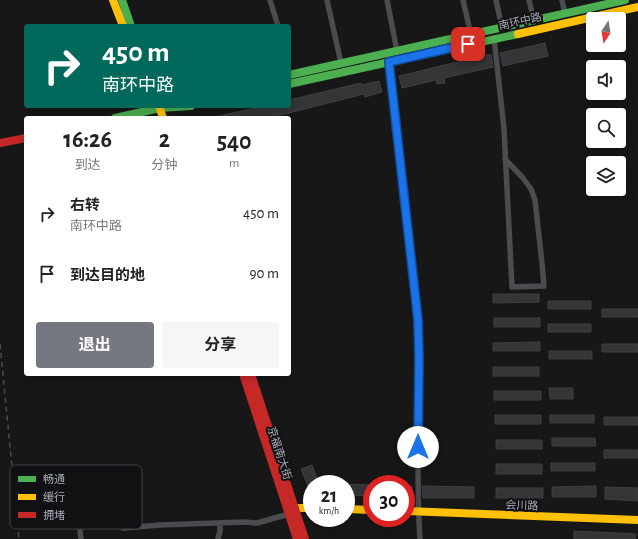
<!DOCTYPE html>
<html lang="zh">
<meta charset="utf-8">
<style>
:root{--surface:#fff;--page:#f6f6f6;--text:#222;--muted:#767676;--accent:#757880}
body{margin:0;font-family:"Alegreya Sans","Noto Sans SC",sans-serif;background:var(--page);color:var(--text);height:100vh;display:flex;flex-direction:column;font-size:15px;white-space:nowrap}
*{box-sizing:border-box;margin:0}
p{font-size:13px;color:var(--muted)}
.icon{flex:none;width:22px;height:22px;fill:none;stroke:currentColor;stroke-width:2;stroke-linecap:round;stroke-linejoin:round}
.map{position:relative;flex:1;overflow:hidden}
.drawer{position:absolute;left:24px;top:116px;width:267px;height:260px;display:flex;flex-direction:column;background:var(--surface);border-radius:4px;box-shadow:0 2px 10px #0003}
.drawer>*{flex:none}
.guide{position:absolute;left:24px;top:24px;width:267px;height:84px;border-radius:4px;box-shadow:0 2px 10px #0003;background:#00695c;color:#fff;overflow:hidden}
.needle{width:26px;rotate:192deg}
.buttons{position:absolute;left:586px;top:12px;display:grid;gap:8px}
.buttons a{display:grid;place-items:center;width:40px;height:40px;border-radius:4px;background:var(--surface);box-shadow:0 2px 10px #0003;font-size:20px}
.speed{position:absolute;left:303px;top:475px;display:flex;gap:8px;font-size:20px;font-weight:700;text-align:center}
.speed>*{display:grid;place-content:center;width:52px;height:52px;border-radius:50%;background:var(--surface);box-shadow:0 2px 10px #0003;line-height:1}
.speed small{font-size:10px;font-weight:400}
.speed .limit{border:6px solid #d22;background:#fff;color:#111}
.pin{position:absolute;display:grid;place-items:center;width:34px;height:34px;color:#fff;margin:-17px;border-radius:8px;box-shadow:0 2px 6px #0006}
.me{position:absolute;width:44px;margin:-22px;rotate:0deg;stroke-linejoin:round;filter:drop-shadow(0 0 3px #0008)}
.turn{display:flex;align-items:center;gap:14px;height:84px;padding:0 12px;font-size:18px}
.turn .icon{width:52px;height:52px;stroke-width:2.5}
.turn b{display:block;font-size:28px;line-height:34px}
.eta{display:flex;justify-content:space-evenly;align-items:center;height:68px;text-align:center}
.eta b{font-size:24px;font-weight:700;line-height:28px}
.cta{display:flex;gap:8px;margin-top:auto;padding:8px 12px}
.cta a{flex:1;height:46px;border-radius:4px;background:var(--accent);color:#fff;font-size:16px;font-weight:700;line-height:46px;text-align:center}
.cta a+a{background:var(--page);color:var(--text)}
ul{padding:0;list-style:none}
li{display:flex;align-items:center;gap:12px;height:60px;padding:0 12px}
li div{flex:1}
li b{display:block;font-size:15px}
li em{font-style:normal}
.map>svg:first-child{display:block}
.building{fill:#343537;stroke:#3f4043}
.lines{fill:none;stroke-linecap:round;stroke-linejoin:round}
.street{stroke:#4b4c50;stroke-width:5.5}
.fast{stroke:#4caf50;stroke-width:8}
.slow{stroke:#ffc107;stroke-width:8}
.jam{stroke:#c62828;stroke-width:8}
.rail{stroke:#4b4c4f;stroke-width:1.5;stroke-dasharray:5 4;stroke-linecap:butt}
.route-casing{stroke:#114b97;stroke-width:10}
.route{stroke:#1a73e8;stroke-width:7}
.labels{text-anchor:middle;stroke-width:4;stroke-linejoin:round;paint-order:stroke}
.street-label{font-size:11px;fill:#a8adb8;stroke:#111113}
.key{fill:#111113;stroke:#3e4045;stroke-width:1}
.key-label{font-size:11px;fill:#a8adb8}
</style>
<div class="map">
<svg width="638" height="539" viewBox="0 0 638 539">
<rect width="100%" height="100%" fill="#171717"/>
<!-- building -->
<path class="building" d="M545,43l3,13 -45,10 -3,-13z
M491,54l2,13 -49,11 1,5 -8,1 -1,-4 -34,8 -3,-12z
M379,81l3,11 -17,5 -1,-3 -95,24h-50v-2l46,-10h24v-6l72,-17 1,2z
M493,294h46v8l-46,1z
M548,301h43v8h-43z
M602,309h36v8h-36z
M494,318h46v9h-46z
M548,324h43v8h-43z
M540,342v9h-47v-8z
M602,344h36v8h-36z
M549,351h43v8h-43z
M493,367h46v9h-46z
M549,388h24v11h-23z
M494,391h47v9h-47z
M495,415h46v9h-46z
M550,415h44v8h-44z
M604,417h34v8h-34z
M552,438h43l1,8h-44z
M496,440h46v9h-46z
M604,450h34v8h-34z
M551,463h44v8h-44z
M496,464h46v10h-46z
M312,465l7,19h-7v12l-11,-27z
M346,484l26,1v11l-26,-1z
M406,486h6l-1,12h-5z
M422,486l52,1v11h-51z
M596,486v11h-44v-10z
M605,487l33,1v13l-33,-2z
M496,488h47v10h-47z
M574,531l62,3 -1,5h-61z"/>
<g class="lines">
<!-- street -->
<path class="street" d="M270,0l8,26
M327,0l14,63
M387,0l10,51
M463,0l8,35
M496,0l6,28
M529,0l5,21
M562,0l3,14
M494,38l10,91 8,158 32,-1 -2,-23 -7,-63 -4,-11 -8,-11 -18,-19
M389,62l29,258c3,73 -3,146 2,219
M123,528l37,-3 84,-3 13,1 32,-9
M80,531l1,8
M218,539l2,-8v-8"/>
<!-- fast -->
<path class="fast" d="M122,0l9,26
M289,75l336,-75
M289,84l229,-50
M115,118l45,-10 31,-2"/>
<!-- slow -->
<path class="slow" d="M113,0l10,26
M518,34l120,-27
M159,106l4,12
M291,508h21
M346,509l26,1
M406,511l232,9"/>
<!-- jam -->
<path class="jam" d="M0,143l26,-5
M243,374l54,165
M251,374l54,165"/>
<!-- rail -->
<path class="rail" d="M0,344l19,195"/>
</g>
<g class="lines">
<defs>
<path id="route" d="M418,447l1,-89 -1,-38 -29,-258 79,-18"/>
</defs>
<!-- route casing -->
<use href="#route" class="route-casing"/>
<!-- route -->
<use href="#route" class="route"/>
</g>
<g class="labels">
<!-- street labels -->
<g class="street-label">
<text transform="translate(520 21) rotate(-13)" y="4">南环中路</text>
<text transform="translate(280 453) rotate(72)" y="4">京福南大街</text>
<text transform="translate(522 505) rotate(2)" y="4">会川路</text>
</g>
</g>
<!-- legend -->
<rect x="10" y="465" width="132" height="64" rx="6" class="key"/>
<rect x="18" y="476" width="18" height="6" fill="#4caf50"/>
<rect x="18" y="494" width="18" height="6" fill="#ffc107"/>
<rect x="18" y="512" width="18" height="6" fill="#c62828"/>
<g class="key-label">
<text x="43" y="483">畅通</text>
<text x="43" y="501">缓行</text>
<text x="43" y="519">拥堵</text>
</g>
</svg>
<div class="buttons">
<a><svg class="needle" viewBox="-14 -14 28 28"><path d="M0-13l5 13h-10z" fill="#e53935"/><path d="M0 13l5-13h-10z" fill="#767676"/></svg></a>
<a><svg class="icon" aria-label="sound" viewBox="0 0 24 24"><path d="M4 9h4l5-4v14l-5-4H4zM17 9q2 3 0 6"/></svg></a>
<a><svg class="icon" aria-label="search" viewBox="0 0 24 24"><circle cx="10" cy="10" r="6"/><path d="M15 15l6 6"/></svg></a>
<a><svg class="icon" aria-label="layers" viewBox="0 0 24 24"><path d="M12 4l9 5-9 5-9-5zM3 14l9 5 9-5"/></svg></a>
</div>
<div class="speed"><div>21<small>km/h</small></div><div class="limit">30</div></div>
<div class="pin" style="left:468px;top:44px;background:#d93025"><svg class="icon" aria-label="arrive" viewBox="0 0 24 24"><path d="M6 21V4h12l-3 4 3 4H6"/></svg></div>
<svg class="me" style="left:418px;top:447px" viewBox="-20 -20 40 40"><circle r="19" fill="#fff"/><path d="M0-13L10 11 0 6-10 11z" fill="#1a73e8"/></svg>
<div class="guide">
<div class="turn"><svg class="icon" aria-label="right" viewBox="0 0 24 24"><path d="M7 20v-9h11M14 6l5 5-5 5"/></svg><div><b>450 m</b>南环中路</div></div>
</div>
<section class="drawer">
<div class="eta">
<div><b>16:26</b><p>到达</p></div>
<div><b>2</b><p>分钟</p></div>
<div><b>540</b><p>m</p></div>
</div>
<ul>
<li><svg class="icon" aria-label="right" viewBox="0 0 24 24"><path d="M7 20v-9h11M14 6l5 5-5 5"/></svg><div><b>右转</b><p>南环中路</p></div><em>450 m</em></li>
<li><svg class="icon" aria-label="arrive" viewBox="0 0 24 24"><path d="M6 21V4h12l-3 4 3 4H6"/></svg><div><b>到达目的地</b></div><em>90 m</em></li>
</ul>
<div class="cta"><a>退出</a><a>分享</a></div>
</section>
</div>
